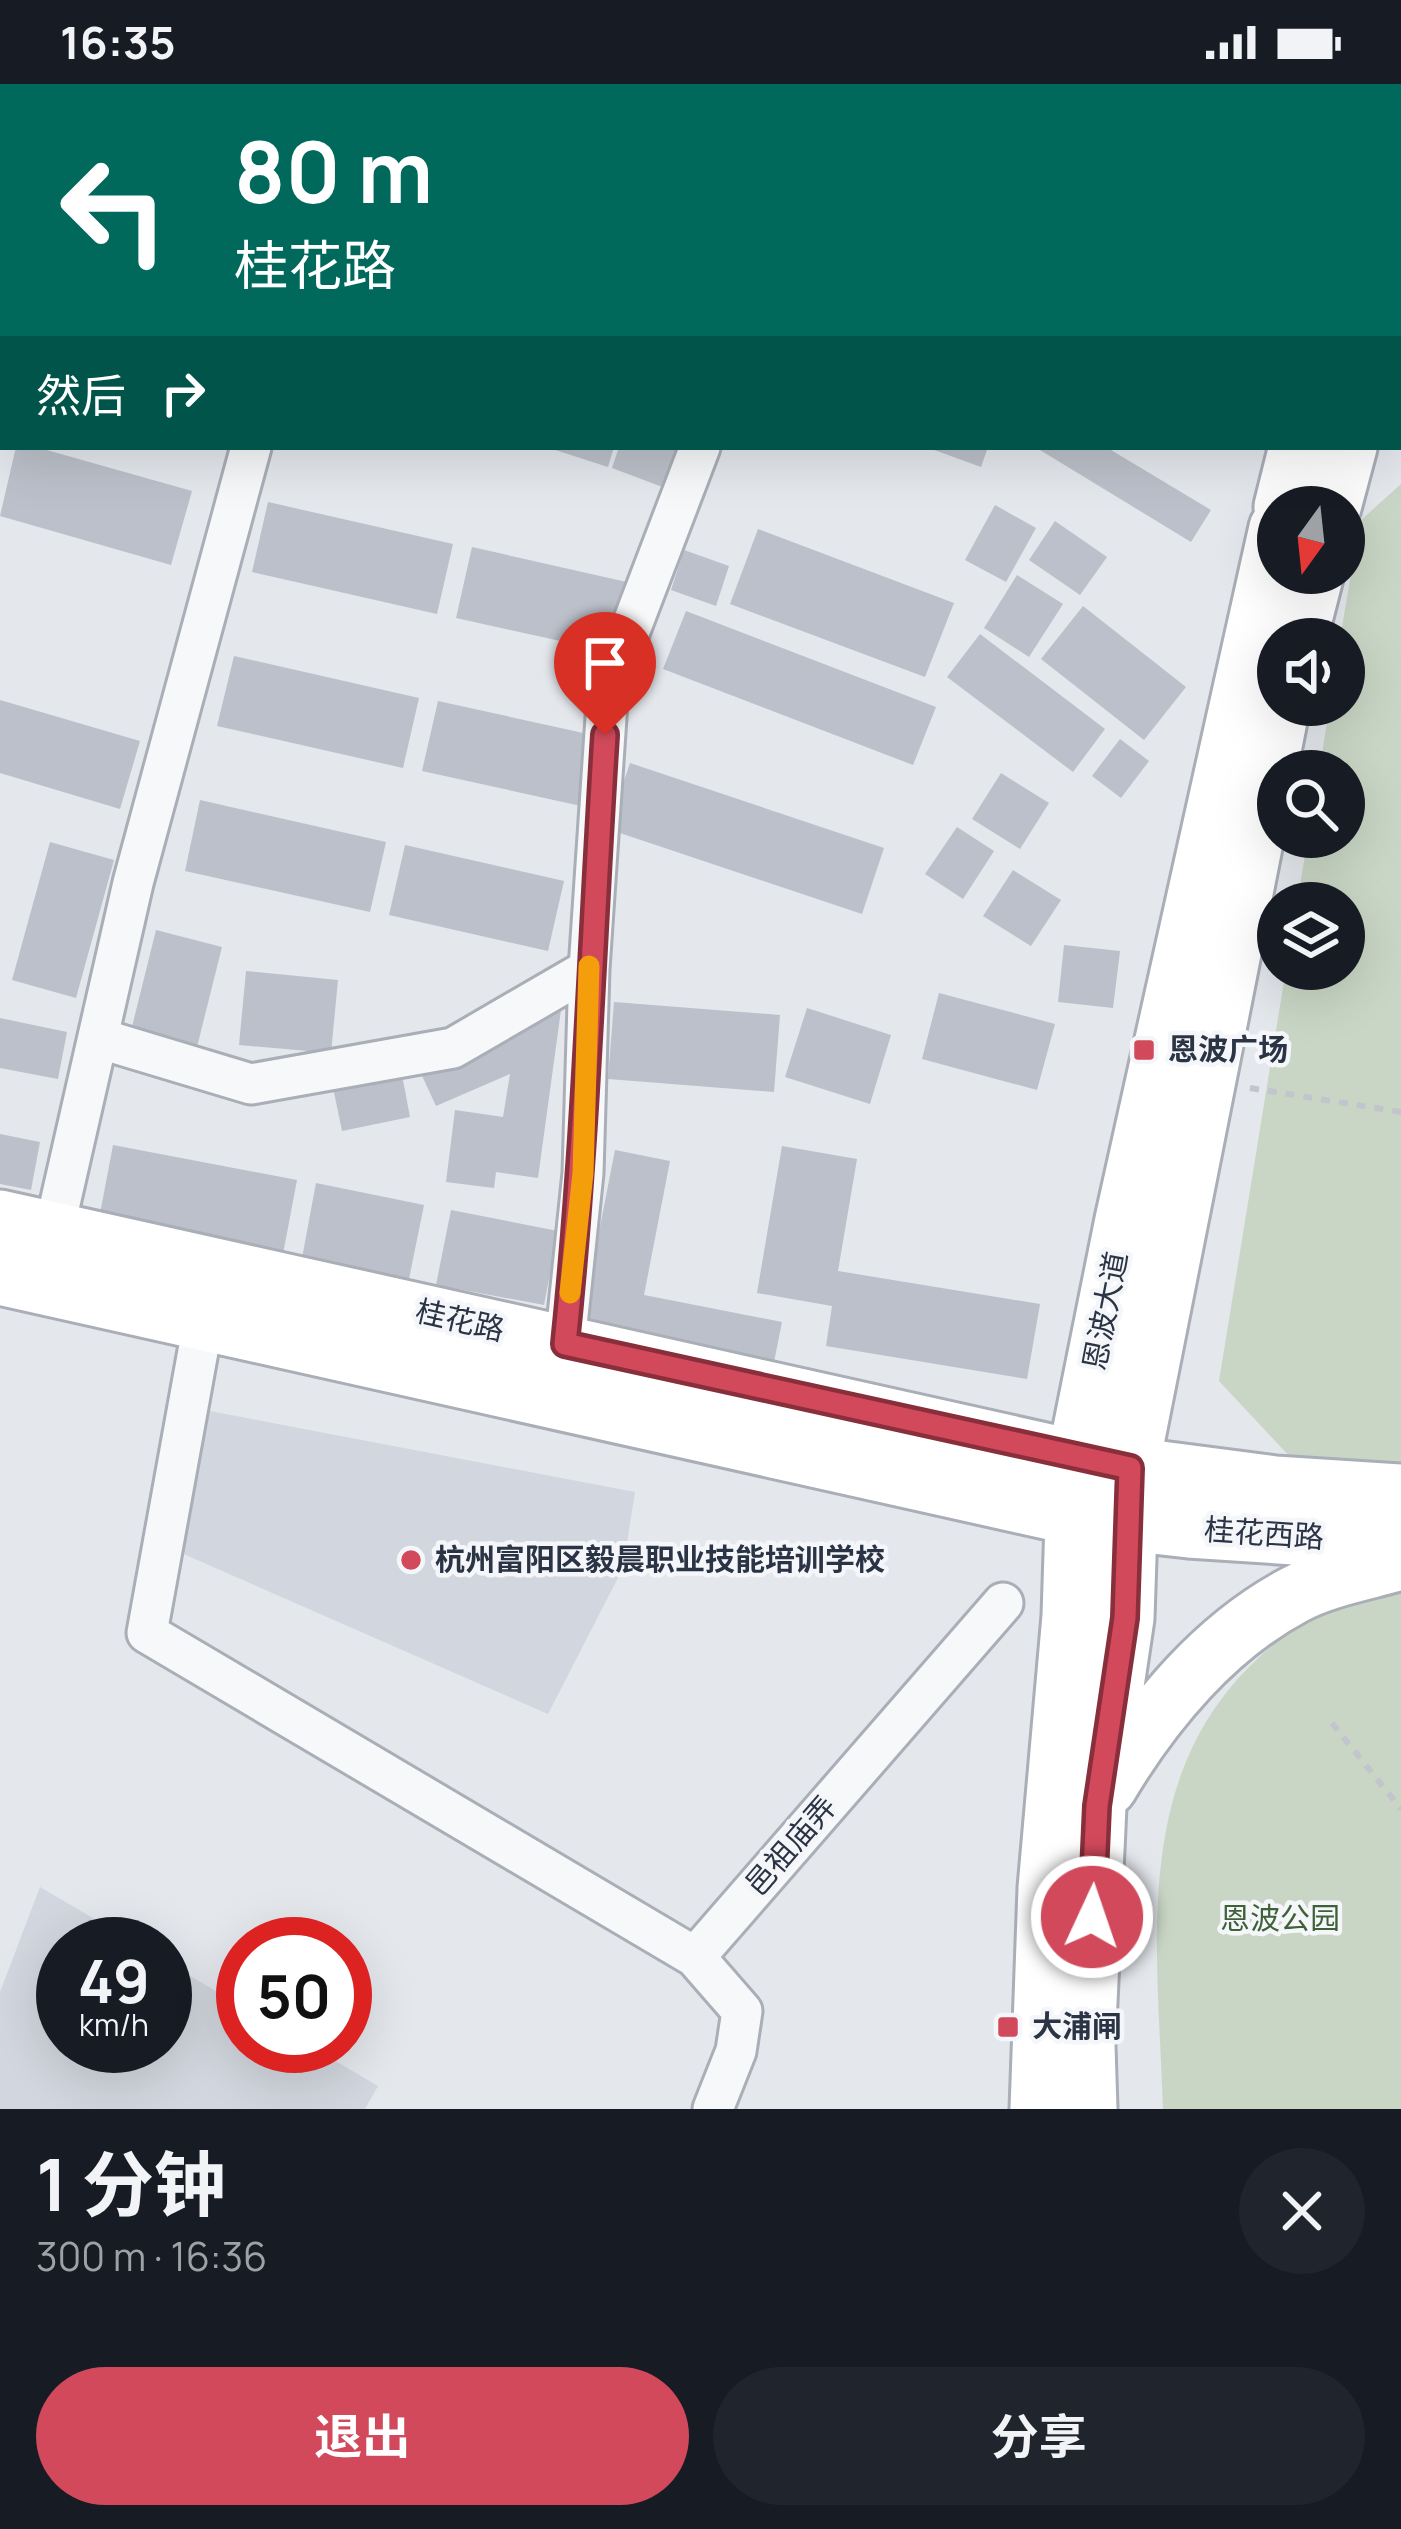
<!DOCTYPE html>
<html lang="zh">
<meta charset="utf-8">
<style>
:root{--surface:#171b24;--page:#20242c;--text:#f1f3f6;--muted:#9ea1a6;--accent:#d1495b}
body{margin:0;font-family:Manrope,"Noto Sans SC",sans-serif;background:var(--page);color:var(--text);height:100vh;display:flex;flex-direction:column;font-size:45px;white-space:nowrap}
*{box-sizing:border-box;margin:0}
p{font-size:39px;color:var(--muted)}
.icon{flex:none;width:66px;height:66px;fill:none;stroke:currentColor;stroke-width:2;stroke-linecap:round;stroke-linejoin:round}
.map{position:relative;height:2025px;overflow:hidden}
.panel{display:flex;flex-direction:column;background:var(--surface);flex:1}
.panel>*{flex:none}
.top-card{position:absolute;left:0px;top:0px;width:1401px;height:366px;box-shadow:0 12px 48px #0002;background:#00695c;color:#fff;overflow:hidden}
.needle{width:78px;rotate:195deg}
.controls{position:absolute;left:1257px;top:402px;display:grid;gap:24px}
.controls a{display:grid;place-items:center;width:108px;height:108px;border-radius:50%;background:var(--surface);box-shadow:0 12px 48px #0002;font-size:60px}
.speed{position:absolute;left:36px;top:1833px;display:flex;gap:24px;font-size:60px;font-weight:700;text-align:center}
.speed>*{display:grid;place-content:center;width:156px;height:156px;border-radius:50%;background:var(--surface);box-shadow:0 12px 48px #0002;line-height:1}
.speed small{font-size:30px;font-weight:400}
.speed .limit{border:18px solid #d22;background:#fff;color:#111}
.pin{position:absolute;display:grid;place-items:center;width:102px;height:102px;color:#fff;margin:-123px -51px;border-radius:50% 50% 50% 0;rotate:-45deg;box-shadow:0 0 12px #0007}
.pin .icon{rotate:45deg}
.me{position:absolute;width:132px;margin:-66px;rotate:3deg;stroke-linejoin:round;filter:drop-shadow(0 0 9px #0008)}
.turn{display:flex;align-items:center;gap:42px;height:252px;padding:0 36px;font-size:54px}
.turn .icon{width:156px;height:156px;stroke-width:2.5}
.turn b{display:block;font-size:84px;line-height:102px}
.then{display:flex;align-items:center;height:114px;padding:0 36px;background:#0003;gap:24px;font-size:45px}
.round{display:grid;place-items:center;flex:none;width:126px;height:126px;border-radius:63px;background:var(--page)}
.headline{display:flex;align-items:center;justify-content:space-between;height:204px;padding:0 36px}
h1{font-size:72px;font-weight:700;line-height:90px}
.action{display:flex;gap:24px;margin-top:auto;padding:24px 36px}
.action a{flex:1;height:138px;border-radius:72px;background:var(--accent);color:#fff;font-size:48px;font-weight:700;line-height:138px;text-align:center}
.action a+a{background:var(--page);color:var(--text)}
.status{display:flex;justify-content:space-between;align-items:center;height:84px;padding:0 60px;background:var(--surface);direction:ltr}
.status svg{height:33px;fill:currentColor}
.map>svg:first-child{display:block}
.built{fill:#d2d6de}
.green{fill:#c9d6c5}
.building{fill:#bbc0ca}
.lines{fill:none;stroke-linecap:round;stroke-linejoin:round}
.minor-casing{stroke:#a9aeb7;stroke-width:45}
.secondary-casing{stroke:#a9aeb7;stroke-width:63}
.path{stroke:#c2c5cb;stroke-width:6;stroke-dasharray:9 9;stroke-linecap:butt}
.minor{stroke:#f7f8fa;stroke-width:39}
.secondary{stroke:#fff;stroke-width:57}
.route-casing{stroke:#882f3b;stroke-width:30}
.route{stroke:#d1495b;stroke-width:21}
.slow{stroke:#f59e0b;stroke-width:21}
.poi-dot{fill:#d1495b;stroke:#f4f6f9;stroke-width:4.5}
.labels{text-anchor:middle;stroke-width:9;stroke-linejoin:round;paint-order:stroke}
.poi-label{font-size:30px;font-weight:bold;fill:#2b3445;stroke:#f4f6f9;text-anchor:start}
.street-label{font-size:30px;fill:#2b3445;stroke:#f4f6f9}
.park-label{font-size:30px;fill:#3f6138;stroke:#f4f6f9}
</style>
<div class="status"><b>16:35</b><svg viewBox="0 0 49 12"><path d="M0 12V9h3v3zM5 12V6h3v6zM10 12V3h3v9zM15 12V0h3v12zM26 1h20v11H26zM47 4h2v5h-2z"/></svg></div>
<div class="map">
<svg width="1401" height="2025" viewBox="0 0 1401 2025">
<rect width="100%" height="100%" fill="#e4e7ec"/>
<!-- built -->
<path class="built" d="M210,1327l425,81 -12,76 -75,146 -369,-162z
M40,1803l97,57h-74v102h102v-85l78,46v39h67l68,40 -13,23h-365v-117z"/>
<!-- green -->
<path class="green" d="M1401,400v980l-109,-5 -73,-78 67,-412h58v-66h-47l11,-66h36v-66h-25l11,-66h14l-4,-66 20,-118z
M1387,1501l14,1v523h-238c-6,-180 -37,-361 132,-481 26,-18 63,-29 92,-43z"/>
<!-- building -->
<path class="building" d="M16,363h20l156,44 -21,74 -171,-49z
M546,363h68l-6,20z
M619,363h70l-16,44 -61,-23z
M926,363h62l-7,20z
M1035,363h71l105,63 -20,32z
M268,418l185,42 -16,70 -185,-42z
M995,421l41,23 -30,54 -41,-22z
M1055,437l52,36 -27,38 -51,-35z
M758,445l196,74 -29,74 -195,-73z
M472,463l159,36 -16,70 -159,-35z
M684,466l45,16 -13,40 -45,-16z
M1017,491l46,29 -34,53 -45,-29z
M1083,522l103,81 -42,53 -103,-81z
M686,527l250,96 -23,58 -250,-96z
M980,550l125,95 -32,43 -126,-95z
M234,572l185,42 -16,70 -186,-42z
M0,616l140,41 -20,68 -120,-36z
M438,617l159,35 -16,70 -159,-35z
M1120,655l29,22 -28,37 -29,-22z
M630,679l254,85 -22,66 -254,-85z
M1001,689l48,30 -29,46 -48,-30z
M200,716l186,42 -16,70 -185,-41z
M957,743l37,24 -31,48 -38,-25z
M50,758l64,18 -38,138 -64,-18z
M405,761l159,36 -16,70 -159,-36z
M1013,786l48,30 -30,46 -48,-30z
M156,846l66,17 -30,120 -66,-16z
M1064,861l56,6 -7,57 -55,-6z
M246,887l92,9 -7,73 -92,-8z
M564,904l-26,190 -42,-6 -2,16 -48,-6 9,-72 48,7 7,-43 -74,32 -18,-39z
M939,909l116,31 -18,66 -115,-31z
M614,918l166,13 -6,77 -166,-13z
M807,924l84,27 -21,69 -85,-27z
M0,934l67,14 -9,47 -58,-11z
M399,975l11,58 -68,14 -12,-58z
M0,1050l40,8 -9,48 -31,-6z
M113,1061l184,35 -14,74 -184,-35z
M782,1062l75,13 -19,112 202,33 -13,75 -201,-33 6,-40 -75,-13z
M615,1066l55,11 -26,134 138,27 -11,55 -193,-38z
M316,1099l108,22 -15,74 -107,-21z
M451,1126l107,21 -14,74 -108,-20z"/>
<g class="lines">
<defs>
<path id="minor" d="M1112,0l9,3
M98,954l153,46 202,-36 136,-79
M54,1146l79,-347 118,-436
M204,1234l-57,315 548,324
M565,1260l18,-171 6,-204 19,-281 92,-241
M713,2025l23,-58 6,-40 -47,-54 308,-354"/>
<path id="secondary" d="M380,0l9,3
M531,0l10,3
M1398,269h3
M1398,322l3,1
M1283,423l15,-60
M1332,423l16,-60
M1298,555l17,-66
M0,1135l1076,240 199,26 126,8
M0,1192l1073,240 116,13 212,14
M1108,1703c45,-76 107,-150 186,-192 31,-17 73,-24 107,-34
M1039,2025l8,-221 24,-272 5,-157 48,-239 154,-692
M1088,2025l-2,-63 11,-240 28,-188 5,-150 151,-763"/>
</defs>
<!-- minor casing -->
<use href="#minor" class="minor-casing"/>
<!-- secondary casing -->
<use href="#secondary" class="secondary-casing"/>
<!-- path -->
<path class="path" d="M1250,1004l151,24
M1332,1639l69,86"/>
<!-- minor -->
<use href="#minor" class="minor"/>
<!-- secondary -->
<use href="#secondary" class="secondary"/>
</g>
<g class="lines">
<defs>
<path id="route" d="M605,651c-13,203 -19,407 -40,609l565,124 -5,150 -28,188 -5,111"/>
</defs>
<!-- route casing -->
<use href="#route" class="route-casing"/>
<!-- route -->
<use href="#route" class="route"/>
<!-- slow -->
<path class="slow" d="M570,1209l13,-120 6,-207"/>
</g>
<!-- markers -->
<g class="poi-dot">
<rect x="1132" y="954" width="24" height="24" rx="6"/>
<circle cx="411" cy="1476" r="12"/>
<rect x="996" y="1931" width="24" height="24" rx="6"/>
</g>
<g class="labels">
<!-- poi labels -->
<g class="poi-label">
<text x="1168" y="976">恩波广场</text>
<text x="435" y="1486">杭州富阳区毅晨职业技能培训学校</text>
<text x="1032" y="1953">大浦闸</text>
</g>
<!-- street labels -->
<g class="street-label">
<text transform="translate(1106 1227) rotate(-79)" y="10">恩波大道</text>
<text transform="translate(460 1237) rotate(13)" y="10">桂花路</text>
<text transform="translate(1264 1450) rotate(4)" y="10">桂花西路</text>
<text transform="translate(791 1762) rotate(-49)" y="10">邑祖庙弄</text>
</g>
<!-- park labels -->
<g class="park-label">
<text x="1280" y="1845">恩波公园</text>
</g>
</g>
</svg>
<div class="controls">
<a><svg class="needle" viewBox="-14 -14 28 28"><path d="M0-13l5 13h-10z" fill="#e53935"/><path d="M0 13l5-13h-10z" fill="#9ea1a6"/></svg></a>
<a><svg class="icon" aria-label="sound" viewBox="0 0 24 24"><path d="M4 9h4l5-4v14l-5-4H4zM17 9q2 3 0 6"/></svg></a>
<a><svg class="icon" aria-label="search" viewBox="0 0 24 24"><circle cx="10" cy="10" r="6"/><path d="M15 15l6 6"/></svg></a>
<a><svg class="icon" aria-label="layers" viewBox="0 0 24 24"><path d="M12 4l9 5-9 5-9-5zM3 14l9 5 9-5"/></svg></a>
</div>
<div class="speed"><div>49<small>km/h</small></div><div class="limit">50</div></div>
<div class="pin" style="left:605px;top:651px;background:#d93025"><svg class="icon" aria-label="arrive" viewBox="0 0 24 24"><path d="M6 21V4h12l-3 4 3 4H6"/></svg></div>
<svg class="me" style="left:1092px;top:1833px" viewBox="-20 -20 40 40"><circle r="17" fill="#d1495b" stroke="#fff" stroke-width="3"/><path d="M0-11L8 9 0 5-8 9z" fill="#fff"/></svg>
<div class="top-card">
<div class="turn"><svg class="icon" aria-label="left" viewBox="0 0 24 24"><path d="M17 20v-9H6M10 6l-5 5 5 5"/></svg><div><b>80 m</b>桂花路</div></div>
<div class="then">然后<svg class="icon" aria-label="right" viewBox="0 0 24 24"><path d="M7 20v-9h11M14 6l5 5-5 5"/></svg></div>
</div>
</div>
<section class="panel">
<div class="headline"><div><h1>1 分钟</h1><p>300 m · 16:36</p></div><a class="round"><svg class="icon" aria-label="close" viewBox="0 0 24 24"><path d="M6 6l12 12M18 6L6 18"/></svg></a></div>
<div class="action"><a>退出</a><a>分享</a></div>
</section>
